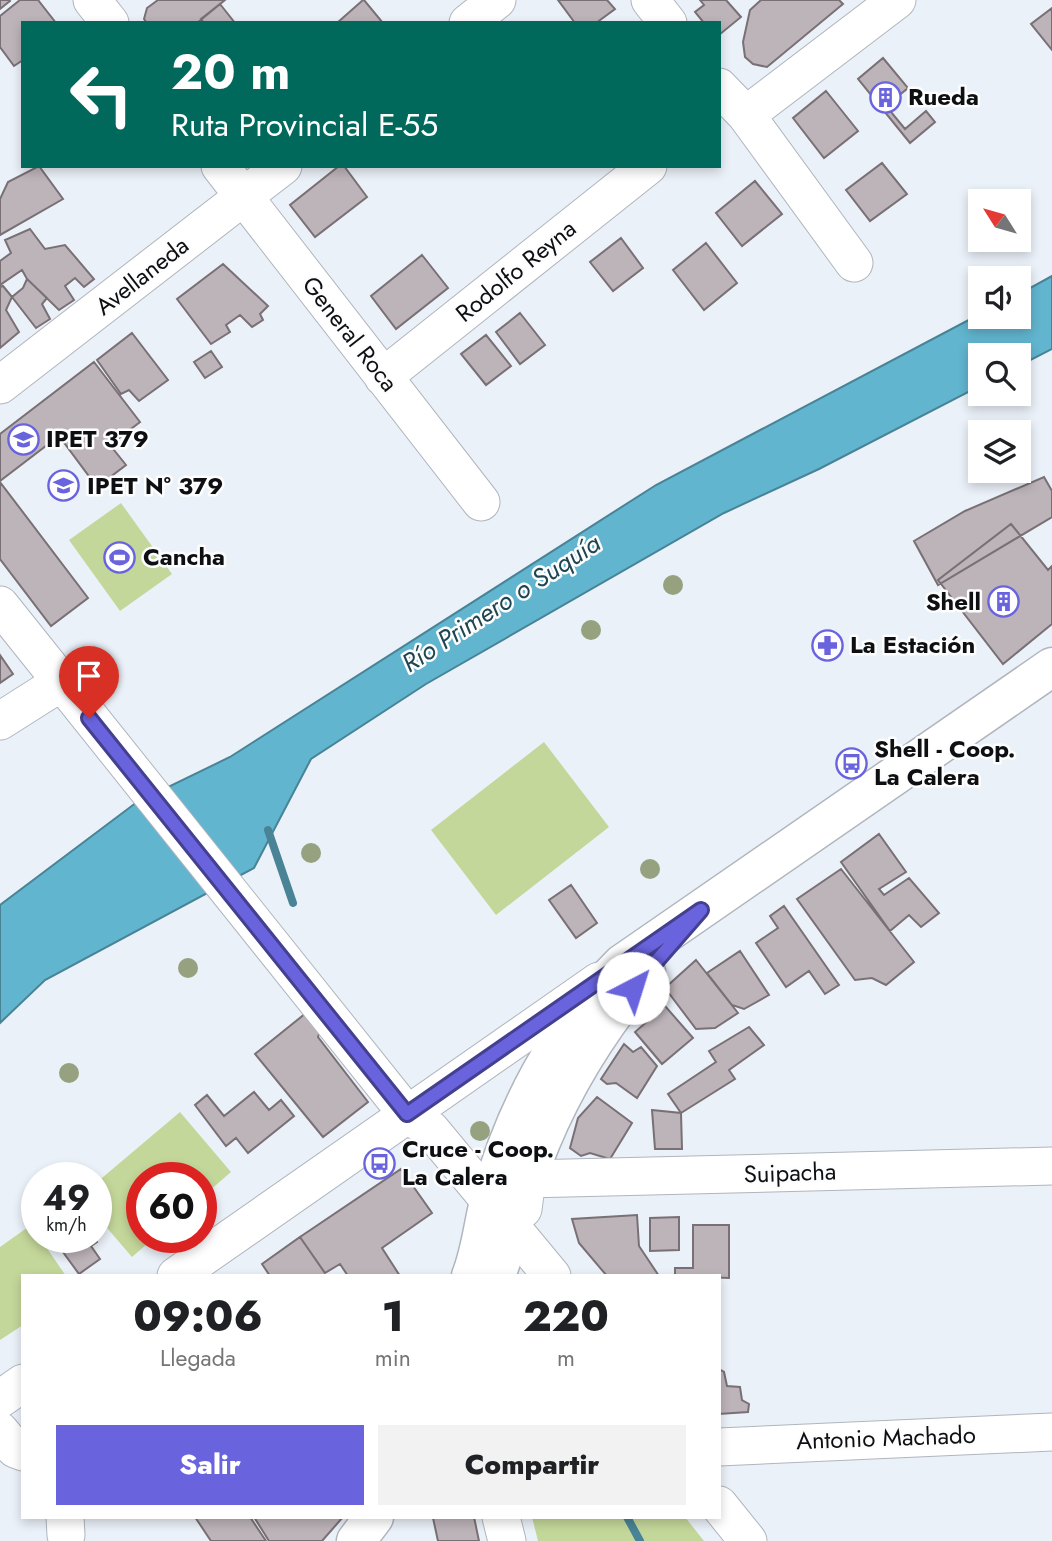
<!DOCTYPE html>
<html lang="es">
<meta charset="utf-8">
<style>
:root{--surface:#fff;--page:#f2f2f2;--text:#202124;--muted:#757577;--accent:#6963dd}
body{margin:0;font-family:Jost,sans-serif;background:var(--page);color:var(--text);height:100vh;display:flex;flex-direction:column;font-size:26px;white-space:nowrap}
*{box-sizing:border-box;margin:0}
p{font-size:23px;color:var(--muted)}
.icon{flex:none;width:38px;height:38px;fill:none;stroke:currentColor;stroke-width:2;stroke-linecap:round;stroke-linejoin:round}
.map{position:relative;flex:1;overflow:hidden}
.panel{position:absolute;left:21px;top:1274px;width:700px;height:245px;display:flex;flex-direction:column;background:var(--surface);border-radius:0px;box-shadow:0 4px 10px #0003}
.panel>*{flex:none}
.banner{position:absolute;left:21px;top:21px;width:700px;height:147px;border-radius:0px;box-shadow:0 4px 10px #0003;background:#00695c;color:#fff;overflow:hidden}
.needle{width:46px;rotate:307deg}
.fabs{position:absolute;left:968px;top:189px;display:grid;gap:14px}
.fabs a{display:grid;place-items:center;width:63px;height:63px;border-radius:0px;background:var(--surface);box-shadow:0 4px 10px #0003;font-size:35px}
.speed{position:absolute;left:21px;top:1162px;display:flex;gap:14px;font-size:35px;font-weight:700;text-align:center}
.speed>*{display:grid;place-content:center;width:91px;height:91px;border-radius:50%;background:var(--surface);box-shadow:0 4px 10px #0003;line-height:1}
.speed small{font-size:18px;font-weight:400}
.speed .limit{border:10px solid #d22;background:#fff;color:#111}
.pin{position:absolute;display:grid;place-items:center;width:60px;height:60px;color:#fff;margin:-72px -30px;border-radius:50% 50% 50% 0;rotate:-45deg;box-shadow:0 0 7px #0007}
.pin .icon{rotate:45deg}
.me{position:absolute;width:77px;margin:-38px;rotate:40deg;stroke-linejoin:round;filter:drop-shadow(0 0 5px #0008)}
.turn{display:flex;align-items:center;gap:24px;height:147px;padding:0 35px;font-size:32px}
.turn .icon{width:91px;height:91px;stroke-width:2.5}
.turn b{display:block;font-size:49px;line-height:60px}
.eta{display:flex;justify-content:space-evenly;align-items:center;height:119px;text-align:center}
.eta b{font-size:42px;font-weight:800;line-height:49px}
.primary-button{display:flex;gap:14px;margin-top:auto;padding:14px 35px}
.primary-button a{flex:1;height:80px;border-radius:0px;background:var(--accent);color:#fff;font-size:28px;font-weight:800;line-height:80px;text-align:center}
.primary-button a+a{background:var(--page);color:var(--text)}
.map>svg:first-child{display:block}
.green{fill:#c4d79a}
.water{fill:#61b5cf;stroke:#488396;stroke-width:2}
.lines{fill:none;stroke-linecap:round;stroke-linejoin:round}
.stream{stroke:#488396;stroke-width:8}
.building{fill:#bdb4ba;stroke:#797076;stroke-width:2}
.minor-casing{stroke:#b0b5be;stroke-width:39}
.major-casing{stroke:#b0b5be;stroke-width:41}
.minor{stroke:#fff;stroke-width:37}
.major{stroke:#fff;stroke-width:38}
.tree{fill:#95a17f}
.route-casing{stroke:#444090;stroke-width:18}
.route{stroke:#6963dd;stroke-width:12}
.labels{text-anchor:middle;stroke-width:5;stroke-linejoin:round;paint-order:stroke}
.poi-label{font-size:24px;font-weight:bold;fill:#0d0f12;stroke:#fdfdfd;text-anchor:start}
.street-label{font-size:24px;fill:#0d0f12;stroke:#fdfdfd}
.water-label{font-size:26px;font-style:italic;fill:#1e4551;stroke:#fdfdfd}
</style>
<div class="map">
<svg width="1052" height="1541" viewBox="0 0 1052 1541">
<rect width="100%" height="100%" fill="#ebf1f9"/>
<!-- green -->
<path class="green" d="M121,503l51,71 -52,37 -51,-71z
M544,742l65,85 -113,88 -65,-85z
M180,1112l51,60 -30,26v-20h-59v59h13l-23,20 -36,-42v-32z
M31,1225l35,51h-43v49l-23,15v-93z
M532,1517h153l19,24h-166z"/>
<!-- water -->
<path class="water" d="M1052,276v73l-33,17 -1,-11h-38v31l-161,83 -95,44 -298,171 -115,75 -57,109 -209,112 -45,43v-118l137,-103 93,-45 426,-272 324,-171v3h38l1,-23z"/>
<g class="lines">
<!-- stream -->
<path class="stream" d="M268,830l25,73
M627,1517l13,24"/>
</g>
<!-- building -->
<path class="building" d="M0,0h9l1,1 -10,8z
M20,0h18l18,23h-33v37l-9,6 -14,-19v-31z
M158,0h67l-28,23h-50l-3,-4 3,-11z
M364,0l19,23h-46l26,-23z
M558,0h49l8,9 -19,14h-21z
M700,0h26l15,17 -22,18v-12h-15l-9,-11 9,-7z
M761,0h78l4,4 -76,63 -14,-3 -8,-7 -2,-15 7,-32z
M220,4l15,19h-31l-3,-4z
M1052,8v42l-21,-26z
M883,58l25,30 -22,18 19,23 21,-18 9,11 -25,21 -52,-64z
M826,91l32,40 -34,27 -31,-40z
M882,163l25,31 -37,27 -24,-31z
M39,166l24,33 -63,36v-36l8,-17z
M339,166h5l23,31 -52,40 -25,-32z
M755,181l27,33 -40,32 -26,-33z
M30,229l15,20 20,-4 29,34 -10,8 -9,-9 -10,8 9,14 -15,10 -32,-31 -5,-9 -22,15v-24l11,-8 -6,-13z
M621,238l22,30 -30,23 -23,-29z
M706,243l31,40 -33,27 -31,-40z
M422,255l26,33 -52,41 -25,-33z
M223,264l45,42 -8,8 3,6 -11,7 -12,-12 -14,10 4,7 -19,12 -34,-45z
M27,279l20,19 -5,6 8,15 -14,9 -24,-31 11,-9z
M3,286l9,11 -6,13 13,22 -19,16v-61z
M520,313l25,32 -25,19 -24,-32z
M132,333l36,47 -29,21 -10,-11 -8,4 -24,-34z
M486,335l25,31 -25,19 -25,-31z
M211,351l11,16 -17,11 -11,-16z
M94,362l46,60 -30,23 16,20 -29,22 -38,-51 -59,45v-47z
M1044,477l8,14v26l-114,68 -24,-44 51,-30z
M0,482l88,116 -37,28 -51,-67z
M1011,524l37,46 4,-4v58l-49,40 -65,-84z
M0,655l13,19 -13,9z
M879,834l27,38 -27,17 5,6 25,-17 30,35 -18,14 -12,-12 -19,16 -49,-69z
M841,869l73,93 -28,23 -14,-7 -17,2 -58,-81z
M571,885l26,38 -21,15 -27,-38z
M784,906l55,79 -14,9 -16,-23 -23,16 -30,-44 22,-15 -8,-12z
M740,951l29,44 -25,14 -12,-4 -25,-32z
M696,960l42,53 -23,15 -19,1 -31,-41z
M665,1006l28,32 -31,26 -27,-32z
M306,1013l14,18 -2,6 50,65 -45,35 -68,-83z
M749,1027l15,18 -35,25 6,9 -54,34 -13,-19 48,-32 -7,-11z
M624,1044l9,8 8,-5 16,19 -20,32 -21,-15 -9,1 -6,-5z
M254,1092l15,18 12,-10 13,16 -46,37 -12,-15 -10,8 -31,-41 12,-10 17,21z
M597,1097l35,26 -22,36 -20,-6 -9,3 -11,-8 8,-30z
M652,1110l29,3 1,36h-27z
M401,1169l31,44 -50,35 18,28h-52l-8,-12 -15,9 -25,-36z
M637,1215l2,31 20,30h-52l-28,-33 -7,-24z
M679,1217v33l-29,1v-33z
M693,1225h36v53l-54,-2v-8h18z
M52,1237h42l3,5 -6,4 9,13 -21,15z
M300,1237l27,39h-57l-8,-12z
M719,1369l5,3 3,14 13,1 2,13 7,4 -1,8 -29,2z
M195,1517h55l16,24h-55z
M254,1517h89l-21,24h-53z
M474,1517l5,24h-41l-5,-23z"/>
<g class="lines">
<defs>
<path id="minor" d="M92,0l18,23
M650,0l18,23
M468,23l29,-23
M719,87l27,28 108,148
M746,115l151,-115
M220,166l261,336
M383,377l265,-211
M0,385l283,-219
M0,605l407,509 24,16 121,146
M0,721l60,-38
M523,1209l4,-30 525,-13
M176,1276l423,-295
M0,1399l23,-16
M0,1431l15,18 8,3
M719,1447l333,-15
M719,1505l29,36
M65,1517l1,18
M501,1517l6,24"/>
<path id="major" d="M498,1270c13,-36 22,-73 35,-108 26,-70 65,-133 113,-190
M471,1276c10,-25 12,-52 19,-78 24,-86 68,-171 132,-234l430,-297
M356,1541l18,-24"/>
</defs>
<!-- minor casing -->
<use href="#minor" class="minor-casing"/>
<!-- major casing -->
<use href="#major" class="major-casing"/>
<!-- minor -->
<use href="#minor" class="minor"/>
<!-- major -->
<use href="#major" class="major"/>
</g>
<!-- trees -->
<g class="tree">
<circle cx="673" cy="585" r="10"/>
<circle cx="591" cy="630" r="10"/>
<circle cx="311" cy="853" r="10"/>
<circle cx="650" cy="869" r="10"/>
<circle cx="188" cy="968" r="10"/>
<circle cx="69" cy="1073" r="10"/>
<circle cx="480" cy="1131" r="10"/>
</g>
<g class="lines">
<defs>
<path id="route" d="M89,718l318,396 294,-204 -68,78"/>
</defs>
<!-- route casing -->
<use href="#route" class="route-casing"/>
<!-- route -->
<use href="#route" class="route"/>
</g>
<!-- icons -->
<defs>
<symbol id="building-ring" viewBox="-11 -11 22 22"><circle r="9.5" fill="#fdfdfd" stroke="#6963dd" stroke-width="1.5"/><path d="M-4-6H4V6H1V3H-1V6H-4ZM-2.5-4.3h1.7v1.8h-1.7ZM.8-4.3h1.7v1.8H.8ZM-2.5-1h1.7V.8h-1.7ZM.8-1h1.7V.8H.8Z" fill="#6963dd"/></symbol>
<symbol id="school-ring" viewBox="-11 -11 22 22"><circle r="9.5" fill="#fdfdfd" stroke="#6963dd" stroke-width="1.5"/><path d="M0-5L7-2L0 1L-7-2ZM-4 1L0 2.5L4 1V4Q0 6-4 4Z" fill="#6963dd"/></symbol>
<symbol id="stadium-ring" viewBox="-11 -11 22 22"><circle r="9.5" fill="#fdfdfd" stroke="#6963dd" stroke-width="1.5"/><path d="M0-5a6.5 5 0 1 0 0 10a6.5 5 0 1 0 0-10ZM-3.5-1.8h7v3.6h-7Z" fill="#6963dd"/></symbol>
<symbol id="pharmacy-ring" viewBox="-11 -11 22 22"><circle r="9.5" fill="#fdfdfd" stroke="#6963dd" stroke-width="1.5"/><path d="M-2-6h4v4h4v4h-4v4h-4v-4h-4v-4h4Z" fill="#6963dd"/></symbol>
<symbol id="bus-ring" viewBox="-11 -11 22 22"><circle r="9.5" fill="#fdfdfd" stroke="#6963dd" stroke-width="1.5"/><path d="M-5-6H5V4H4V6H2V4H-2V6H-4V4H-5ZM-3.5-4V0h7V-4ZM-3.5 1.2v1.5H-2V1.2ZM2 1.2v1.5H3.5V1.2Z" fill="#6963dd"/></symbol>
</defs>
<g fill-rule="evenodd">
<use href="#building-ring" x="868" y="80" width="35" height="35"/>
<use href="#school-ring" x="6" y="422" width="35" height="35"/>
<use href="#school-ring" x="46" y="468" width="35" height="35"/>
<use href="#stadium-ring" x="102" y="540" width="35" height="35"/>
<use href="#building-ring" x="986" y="584" width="35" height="35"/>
<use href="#pharmacy-ring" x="810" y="628" width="35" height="35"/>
<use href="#bus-ring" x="834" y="746" width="35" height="35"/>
<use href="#bus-ring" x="362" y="1146" width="35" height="35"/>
</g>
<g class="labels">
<!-- poi labels -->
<g class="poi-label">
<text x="908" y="105">Rueda</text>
<text x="46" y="447">IPET 379</text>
<text x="87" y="494">IPET N° 379</text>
<text x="143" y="565">Cancha</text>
<text x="981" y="610" text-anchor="end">Shell</text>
<text x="850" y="653">La Estación</text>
<text x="874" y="757">Shell - Coop.<tspan x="874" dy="28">La Calera</tspan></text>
<text x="402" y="1157">Cruce - Coop.<tspan x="402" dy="28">La Calera</tspan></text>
</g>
<!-- street labels -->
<g class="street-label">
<text transform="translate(516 271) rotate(-39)" y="8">Rodolfo Reyna</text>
<text transform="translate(142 276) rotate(-38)" y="8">Avellaneda</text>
<text transform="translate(350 334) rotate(52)" y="8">General Roca</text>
<text transform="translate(790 1173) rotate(-2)" y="8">Suipacha</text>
<text transform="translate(886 1438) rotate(-2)" y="8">Antonio Machado</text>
</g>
<!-- water labels -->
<g class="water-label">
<text transform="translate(501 603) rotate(-33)" y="9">Río Primero o Suquía</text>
</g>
</g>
</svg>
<div class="fabs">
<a><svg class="needle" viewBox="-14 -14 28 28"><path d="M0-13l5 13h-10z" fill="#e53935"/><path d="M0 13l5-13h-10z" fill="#757577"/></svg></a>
<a><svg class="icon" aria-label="sound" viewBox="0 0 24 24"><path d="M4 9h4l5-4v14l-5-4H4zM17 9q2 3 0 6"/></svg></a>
<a><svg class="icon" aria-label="search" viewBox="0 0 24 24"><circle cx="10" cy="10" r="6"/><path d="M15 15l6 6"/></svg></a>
<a><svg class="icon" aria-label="layers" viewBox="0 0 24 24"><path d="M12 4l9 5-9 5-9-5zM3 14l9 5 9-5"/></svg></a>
</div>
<div class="speed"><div>49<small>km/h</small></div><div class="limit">60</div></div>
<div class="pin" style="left:89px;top:718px;background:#d93025"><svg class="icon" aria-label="arrive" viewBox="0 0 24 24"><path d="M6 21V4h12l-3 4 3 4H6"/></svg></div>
<svg class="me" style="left:633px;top:988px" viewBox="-20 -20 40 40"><circle r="19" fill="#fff"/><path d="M0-13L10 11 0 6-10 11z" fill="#6963dd"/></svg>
<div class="banner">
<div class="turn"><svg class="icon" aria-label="left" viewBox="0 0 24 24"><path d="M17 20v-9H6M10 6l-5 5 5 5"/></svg><div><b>20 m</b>Ruta Provincial E-55</div></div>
</div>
<section class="panel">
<div class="eta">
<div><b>09:06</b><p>Llegada</p></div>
<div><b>1</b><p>min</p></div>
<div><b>220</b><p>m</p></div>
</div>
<div class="primary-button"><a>Salir</a><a>Compartir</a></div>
</section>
</div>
